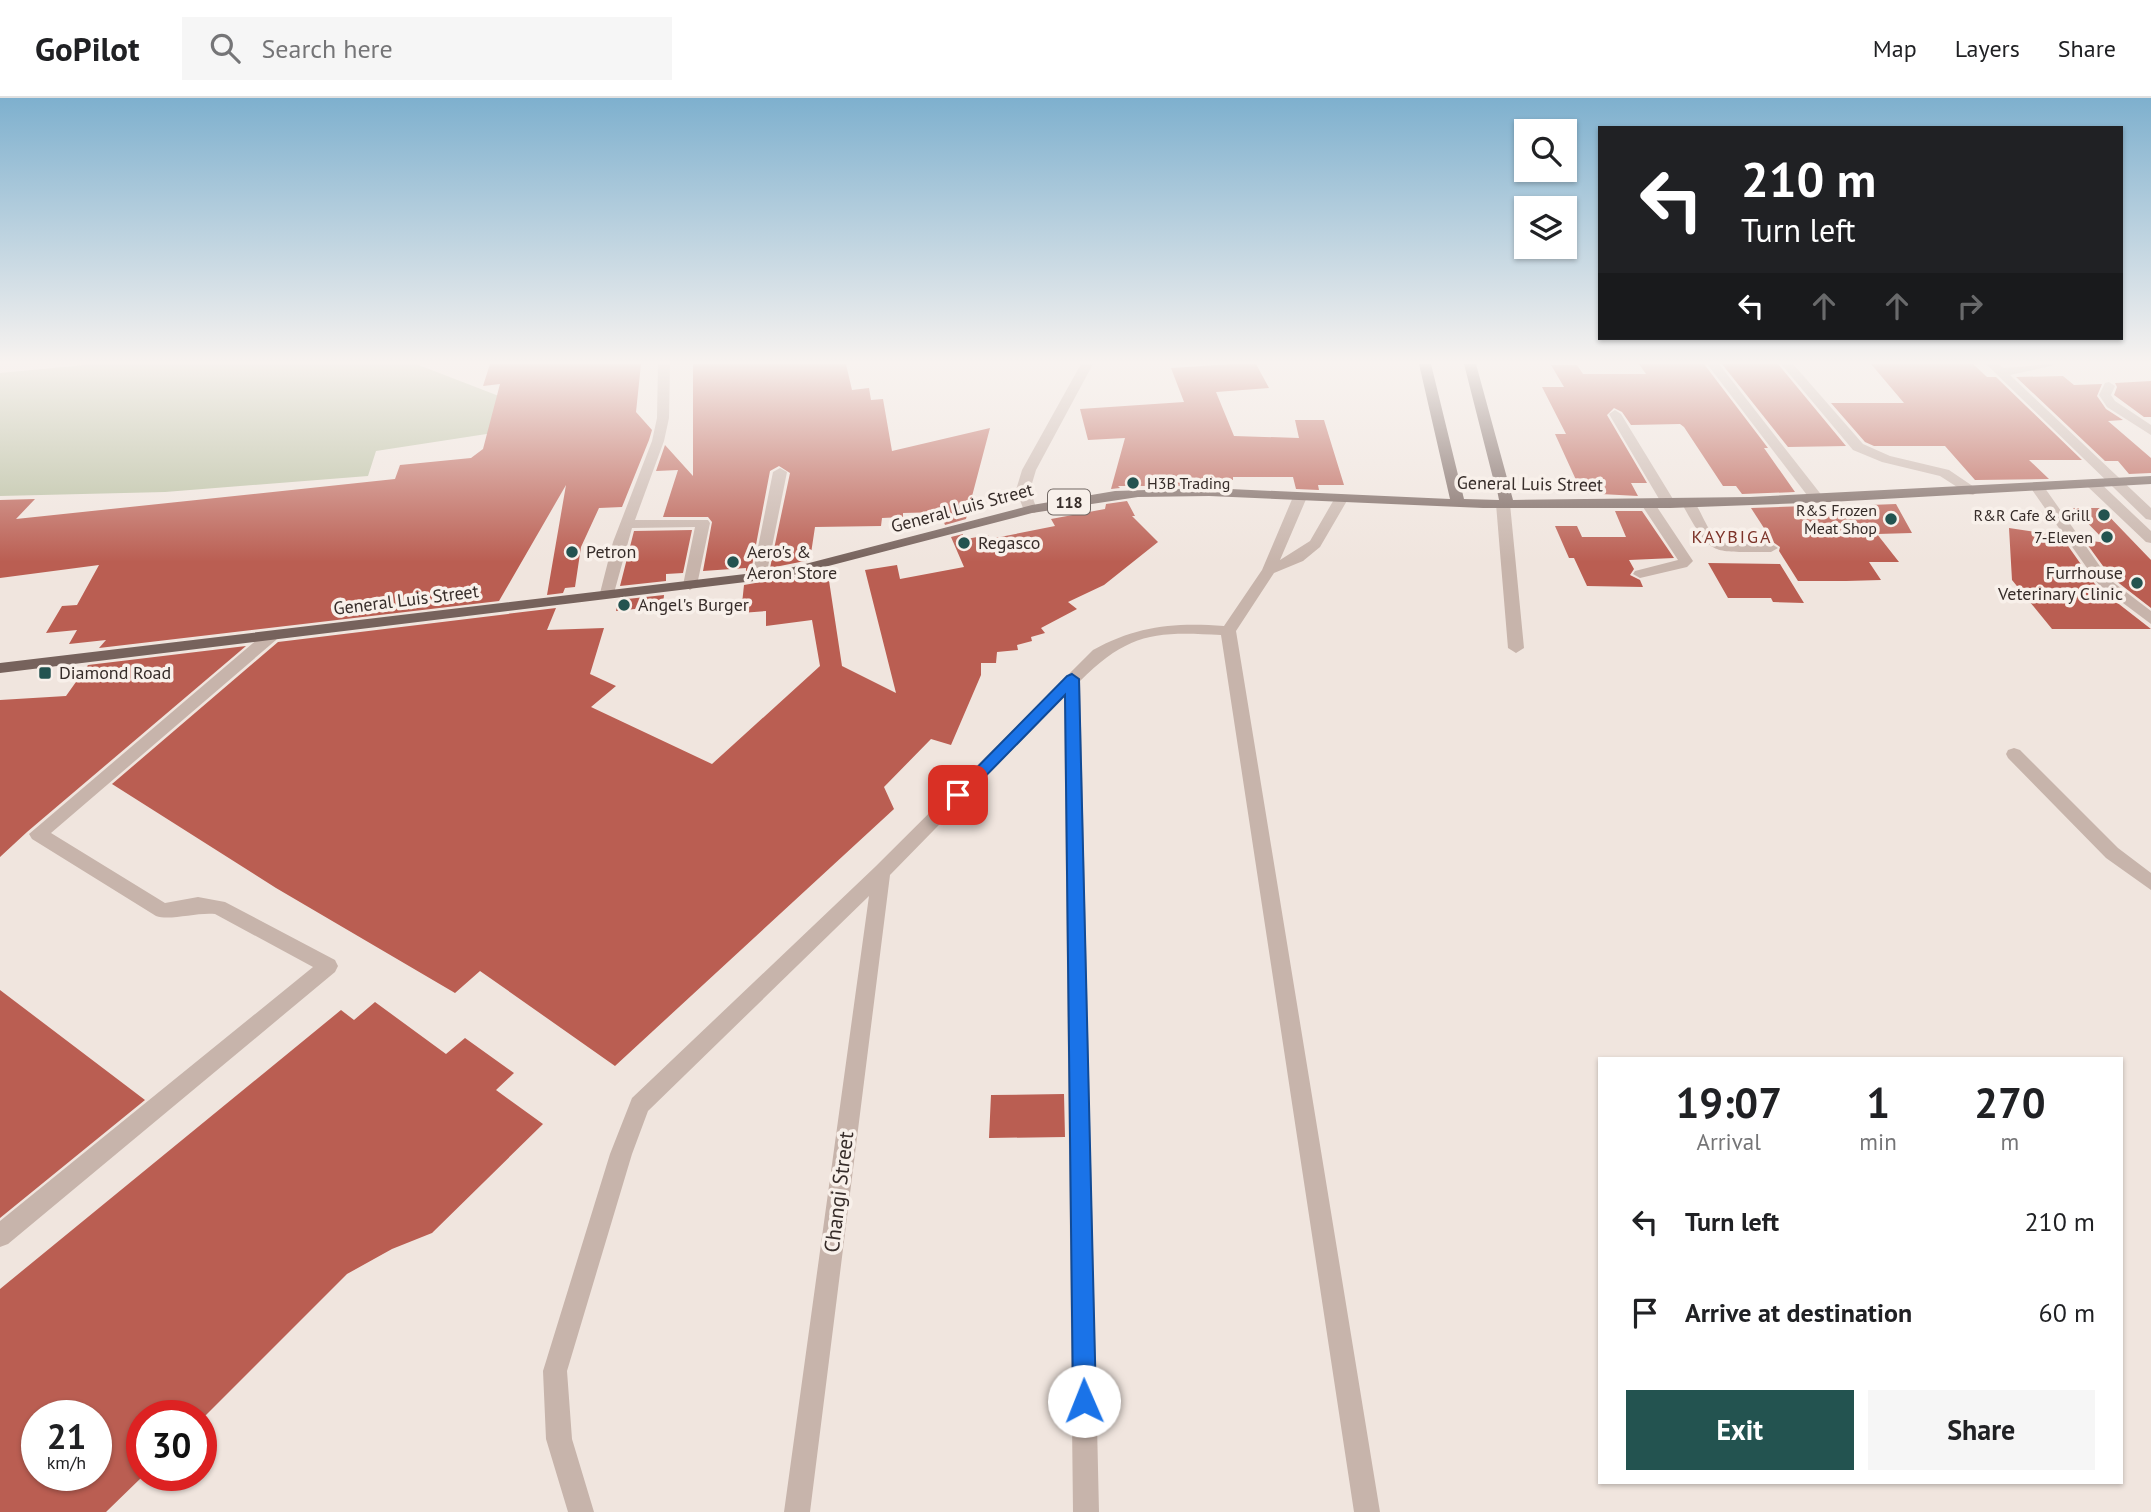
<!DOCTYPE html>
<style>
:root{--surface:#fff;--page:#f6f6f6;--text:#202124;--muted:#757577;--line:#e0e0e0;--accent:#235350}
body{margin:0;font-family:"PT Sans",sans-serif;background:var(--page);color:var(--text);height:100vh;display:flex;flex-direction:column;font-size:26px;white-space:nowrap}
*{box-sizing:border-box;margin:0}
p{font-size:23px;color:var(--muted)}
.icon{flex:none;width:38px;height:38px;fill:none;stroke:currentColor;stroke-width:2;stroke-linecap:round;stroke-linejoin:round}
.map{position:relative;flex:1;overflow:hidden}
.side{position:absolute;left:1598px;top:959px;width:525px;height:427px;display:flex;flex-direction:column;background:var(--surface);border-radius:0px;box-shadow:0 2px 5px #0004}
.side>*{flex:none}
.guide{position:absolute;left:1598px;top:28px;width:525px;height:214px;border-radius:0px;box-shadow:0 2px 5px #0004;background:#202124;color:#fff;overflow:hidden}
.fabs{position:absolute;left:1514px;top:21px;display:grid;gap:14px}
.fabs a{display:grid;place-items:center;width:63px;height:63px;border-radius:0px;background:var(--surface);box-shadow:0 2px 5px #0004;font-size:35px}
.speed{position:absolute;left:21px;top:1302px;display:flex;gap:14px;font-size:35px;font-weight:700;text-align:center}
.speed>*{display:grid;place-content:center;width:91px;height:91px;border-radius:50%;background:var(--surface);box-shadow:0 2px 5px #0004;line-height:1}
.speed small{font-size:18px;font-weight:400}
.speed .limit{border:10px solid #d22;background:#fff;color:#111}
.pin{position:absolute;display:grid;place-items:center;width:60px;height:60px;color:#fff;margin:-30px;border-radius:14px;box-shadow:0 4px 10px #0006}
.me{position:absolute;width:77px;margin:-38px;rotate:359deg;stroke-linejoin:round;filter:drop-shadow(0 0 5px #0008)}
.turn{display:flex;align-items:center;gap:24px;height:147px;padding:0 28px;font-size:32px}
.turn .icon{width:91px;height:91px;stroke-width:2.5}
.turn b{display:block;font-size:49px;line-height:60px}
.lanes{display:flex;align-items:center;height:66px;padding:0 28px;background:#0003;justify-content:center;gap:35px;direction:ltr}
.lanes .off{opacity:.35}
.eta{display:flex;justify-content:space-evenly;align-items:center;height:119px;text-align:center}
.eta b{font-size:42px;font-weight:800;line-height:49px}
.primary-button{display:flex;gap:14px;margin-top:auto;padding:14px 28px}
.primary-button a{flex:1;height:80px;border-radius:0px;background:var(--accent);color:#fff;font-size:28px;font-weight:800;line-height:80px;text-align:center}
.primary-button a+a{background:var(--page);color:var(--text)}
ul{padding:0;list-style:none}
li{display:flex;align-items:center;gap:21px;height:91px;padding:0 28px}
li div{flex:1}
li b{display:block;font-size:26px}
li em{font-style:normal}
header{display:flex;align-items:center;gap:42px;box-sizing:border-box;height:98px;padding:0 35px;background:var(--surface);border-bottom:2px solid var(--line)}
header strong{font-size:33px}
nav{display:flex;gap:38px;margin-inline-start:auto;font-size:24px}
.search{width:490px;height:63px;background:var(--page);display:flex;align-items:center;gap:18px;box-sizing:border-box;padding:0 24px;border-radius:0px;color:var(--muted);font-size:26px}
.map>svg:first-child{display:block}
.green{fill:#b7be9f}
.building{fill:#ba5e52;fill-rule:evenodd}
.lines{fill:none;stroke-linecap:round;stroke-linejoin:round}
.minor{fill:#c7b4ab;fill-rule:evenodd}
.major{fill:#76625c;fill-rule:evenodd}
.route{fill:#1a73e8;stroke:#114b97;stroke-width:2}
.poi-dot{fill:#235350;stroke:#f8f0ea;stroke-width:2.5}
.labels{text-anchor:middle;stroke-width:7;stroke-linejoin:round;paint-order:stroke}
.far-poi-label{font-size:16px;fill:#362c29;stroke:#f8f0ea;text-anchor:end}
.shield{fill:#f8f0ea;stroke:#706763;stroke-width:2}
.shield-label{font-size:16px;font-weight:bold;fill:#362c29}
.street-label{font-size:18px;fill:#362c29;stroke:#f8f0ea}
.far-quarter-label{font-size:18px;letter-spacing:2px;fill:#7d342a;stroke:#f8f0ea}
.poi-label{font-size:18px;fill:#362c29;stroke:#f8f0ea;text-anchor:start}
.near-street-label{font-size:21px;fill:#362c29;stroke:#f8f0ea}
</style>
<header>
<strong>GoPilot</strong>
<div class="search"><svg class="icon" aria-label="search" viewBox="0 0 24 24"><circle cx="10" cy="10" r="6"/><path d="M15 15l6 6"/></svg>Search here</div>
<nav><a>Map</a><a>Layers</a><a>Share</a></nav>
</header>
<div class="map">
<svg width="2151" height="1414" viewBox="0 0 2151 1414">
<rect width="100%" height="100%" fill="#f0e5de"/>
<!-- green -->
<path class="green" d="M95,266h321l88,34 -11,35 -117,18 -8,25 -203,16 -165,4v-123z"/>
<!-- building -->
<path class="building" d="M490,266h151l-5,48 16,18 -3,10 -27,67 -23,1 -18,39 -6,40 -10,1 -2,5 -16,2 19,-110 -67,116 -400,47 7,-8 -37,4 8,-14 -31,3 16,-27 15,-1 22,-40 -99,13v-78l35,-1 -19,20 379,-40 5,-14 71,-7 12,-9 17,-65 -17,2z
M693,266h153l6,26 17,-2 2,12 12,-1 9,52 98,-23 -24,91 -21,6 -5,-13 -37,1v4l-21,1 -1,8 -66,1 -5,33 -40,8 20,-95 -11,-7 -9,5 -19,100h-5v-3l-43,3 9,-49 -4,-5h-45l15,-47 -22,1 9,-26 28,31z
M1233,266h23l13,24 -53,4 18,44 65,2 -4,-18h29l20,65h-26l1,5 -23,-1 -3,-12h-60v3h-13l1,6h-103l2,2 -9,1 14,-51 -37,2 -8,-31 104,-7 -13,-34z
M1639,266h65l64,84h-4l31,44 -53,2 -6,-8h-13l-39,-59 -4,-3 -49,1 -9,-13 -8,-4 -7,7 40,68h-16l7,13 -56,-3 -27,-59h11l-24,-47h22l-13,-22h26l6,9h63z
M1722,266h56l68,82 -58,1z
M1871,266h102l14,13h9l86,83h-53l20,19 -74,1 -30,-34h-71l-9,-4 -34,-39h73z
M2063,278l11,9 28,-1 -5,12 9,13 17,11 -15,1 43,37v15l-22,1 -11,-13h-13l-89,-84z
M2151,283v36h-7l-30,-22 3,-8 -2,-4z
M1127,403l8,15h-3l26,26 -54,43 -36,17 9,7 -36,19 4,5 -14,4 1,4 -15,4 1,5 -21,2 -1,11h-15v12l-30,70 -20,-6 -47,48 10,22 -279,257 -135,-95 -25,22 -179,-105 -164,-104 166,-142 278,-34 -9,22 57,-2 -14,46 26,12 -25,21 121,57 108,-98 -8,-46 -46,6v-15l-25,2 3,-28 64,-11v3l20,-3 14,92 54,27 -31,-123 32,-5 3,14 64,-12 -13,-30 12,-3 -2,6 27,-5 2,4 65,-13 -4,-7 54,-10 1,-5z
M1896,406l16,29 -35,1 22,28h-30l12,18 -35,1h-48l-19,-30 1,-4 -7,-5 -22,-34 54,-2 2,2 68,5 -5,-8z
M2073,410h28l50,52v48l-40,-31 -27,-37 23,3z
M1615,413h27l32,47 -45,2 5,9 -4,6 10,5 3,7 -56,-1 -13,-28h-5l-14,-32h22l5,11h44z
M2009,430l52,8 36,51 54,42h-99l-40,-49z
M692,432l-9,43 -17,1v7l-46,5 14,-55z
M1708,465l72,1 24,39 -31,-1 -2,-4h-43z
M664,497l-1,11 -47,5 2,-11z
M246,548l-219,186 -27,25v-157l66,-4 22,-31z
M0,892l145,110 -145,118z
M375,904l71,52 19,-16 49,35 -18,17 47,34 -111,109 -40,16 -45,25 -142,142h-63v61l-36,35h-106v-223l341,-279 13,10zM37,1318h59v59h-59z
M1064,996l1,43 -76,1 2,-43z"/>
<g class="lines">
<!-- minor -->
<path class="minor" d="M658,266h12l-1,54 -5,23 -29,79h73l2,3 -13,62 -7,5 -7,-5 12,-58 -63,1 -18,65 -7,5 -7,-5 13,-51 39,-101 5,-23z
M1081,266h12l-57,106 -6,20 7,20 -2,3h-10l-9,-23 6,-20z
M1707,266h12l104,133v6h-10z
M1781,266h12l70,80 27,12 59,14 31,21 -7,4 -5,-1 -28,-18 -58,-14 -29,-12z
M1986,266h13l4,4 50,-4 -2,2 -41,9 141,133v12l-5,-1z
M2109,284l6,4 -4,9 4,6 36,24v10l-44,-28 -8,-12 6,-12z
M1615,312l6,4 55,90 -2,3 -5,1 -7,-4 -53,-90z
M780,370l7,4 -21,105 -7,4 -7,-4 21,-105z
M2092,381l5,1 54,51v12l-5,-1 -59,-56 -2,-3z
M2037,385l5,1 67,95 42,32v13l-52,-39 -69,-98z
M1300,395l7,4 -27,63 30,-19 26,-45 5,-1 7,4 -28,48 -17,14 -29,12 -38,58 144,881h-26l-133,-877c-66,-4 -93,-2 -141,46l19,831h-26l-9,-815 -174,178 -80,637h-26l85,-616 -221,215 -16,43 -65,217 5,68 22,73h-26l-22,-73 -3,-68 67,-217 22,-56 243,-231 218,-217c43,-24 82,-28 131,-24l38,-56 31,-73z
M1503,402l7,4 14,144 -8,5 -8,-5 -12,-144z
M1648,402l5,1 40,60 -6,6 -47,11 -7,-4 2,-3 43,-11 -37,-56z
M1689,402l5,1c7,11 12,25 20,35 15,18 48,-2 64,12l-7,4c-61,-1 -58,7 -89,-48z
M271,533l8,5 -3,4 -225,193 114,70 33,-6 27,5 110,58 3,6 -3,6 -327,272 -8,3v-26l313,-254 -98,-53c-18,-2 -45,7 -59,2l-124,-77 -3,-5 237,-202z
M2014,650l6,2 98,98 33,25v17l-45,-32 -98,-100 -2,-4 2,-4z"/>
<!-- major -->
<path class="major" d="M1419,266h12l28,115 35,3 -30,-118h12l37,136 237,-3 401,-21v8l-321,18 -160,6h-187l-274,-12 -71,1 -106,16 -246,64 -786,96v-10l786,-94 246,-64 83,-14 94,-3 241,11zM1461,389l36,3 2,10 -35,-1z"/>
</g>
<!-- sky -->
<linearGradient id="sky" x2="0" y2="1"><stop stop-color="#7eb0ce"/><stop offset="0.57" stop-color="#f8f3f0"/><stop offset="1" stop-color="#f8f3f0" stop-opacity="0"/></linearGradient>
<rect width="2151" height="464" fill="url(#sky)"/>
<!-- route -->
<path class="route" d="M1072,576l7,5 17,722 -4,8 -8,4 -8,-4 -3,-8 -8,-706 -102,104 -5,2 -8,-6 117,-119z"/>
<!-- markers -->
<g class="poi-dot">
<circle cx="1133" cy="385" r="7"/>
<circle cx="2104" cy="417" r="7"/>
<circle cx="1891" cy="421" r="7"/>
<circle cx="2107" cy="439" r="7"/>
<circle cx="964" cy="445" r="7"/>
<circle cx="572" cy="454" r="7"/>
<circle cx="733" cy="464" r="7"/>
<circle cx="2137" cy="485" r="7"/>
<circle cx="624" cy="507" r="7"/>
<rect x="38" y="568" width="14" height="14" rx="3.5"/>
</g>
<g class="labels">
<!-- far-poi labels -->
<g class="far-poi-label">
<text x="1147" y="391" text-anchor="start">H3B Trading</text>
<text x="1877" y="418">R&amp;S Frozen<tspan x="1877" dy="18">Meat Shop</tspan></text>
<text x="2090" y="423">R&amp;R Cafe &amp; Grill</text>
<text x="2093" y="445">7-Eleven</text>
</g>
<!-- shield labels -->
<rect class="shield" x="1048" y="391.5" width="42" height="25" rx="5"/>
<g class="shield-label">
<text x="1069" y="410">118</text>
</g>
<!-- street labels -->
<g class="street-label">
<text transform="translate(1530 386) rotate(1)" y="6">General Luis Street</text>
<text transform="translate(962 410) rotate(-15)" y="6">General Luis Street</text>
<text transform="translate(406 502) rotate(-7)" y="6">General Luis Street</text>
</g>
<!-- far-quarter labels -->
<g class="far-quarter-label">
<text x="1732" y="445">KAYBIGA</text>
</g>
<!-- poi labels -->
<g class="poi-label">
<text x="978" y="451">Regasco</text>
<text x="586" y="460">Petron</text>
<text x="747" y="460">Aero's &amp;<tspan x="747" dy="21">Aeron Store</tspan></text>
<text x="2123" y="481" text-anchor="end">Furrhouse<tspan x="2123" dy="21">Veterinary Clinic</tspan></text>
<text x="638" y="513">Angel's Burger</text>
<text x="59" y="581">Diamond Road</text>
</g>
<!-- near-street labels -->
<g class="near-street-label">
<text transform="translate(839 1094) rotate(-83)" y="7">Changi Street</text>
</g>
</g>
</svg>
<div class="fabs">
<a><svg class="icon" aria-label="search" viewBox="0 0 24 24"><circle cx="10" cy="10" r="6"/><path d="M15 15l6 6"/></svg></a>
<a><svg class="icon" aria-label="layers" viewBox="0 0 24 24"><path d="M12 4l9 5-9 5-9-5zM3 14l9 5 9-5"/></svg></a>
</div>
<div class="speed"><div>21<small>km/h</small></div><div class="limit">30</div></div>
<div class="pin" style="left:958px;top:697px;background:#d93025"><svg class="icon" aria-label="arrive" viewBox="0 0 24 24"><path d="M6 21V4h12l-3 4 3 4H6"/></svg></div>
<svg class="me" style="left:1084px;top:1303px" viewBox="-20 -20 40 40"><circle r="19" fill="#fff"/><path d="M0-13L10 11 0 6-10 11z" fill="#1a73e8"/></svg>
<div class="guide">
<div class="turn"><svg class="icon" aria-label="left" viewBox="0 0 24 24"><path d="M17 20v-9H6M10 6l-5 5 5 5"/></svg><div><b>210 m</b>Turn left</div></div>
<div class="lanes"><svg class="icon" aria-label="left" viewBox="0 0 24 24"><path d="M17 20v-9H6M10 6l-5 5 5 5"/></svg><svg class="icon off" aria-label="ahead" viewBox="0 0 24 24"><path d="M12 20V5M6 11l6-6 6 6"/></svg><svg class="icon off" aria-label="ahead" viewBox="0 0 24 24"><path d="M12 20V5M6 11l6-6 6 6"/></svg><svg class="icon off" aria-label="right" viewBox="0 0 24 24"><path d="M7 20v-9h11M14 6l5 5-5 5"/></svg></div>
</div>
<section class="side">
<div class="eta">
<div><b>19:07</b><p>Arrival</p></div>
<div><b>1</b><p>min</p></div>
<div><b>270</b><p>m</p></div>
</div>
<ul>
<li><svg class="icon" aria-label="left" viewBox="0 0 24 24"><path d="M17 20v-9H6M10 6l-5 5 5 5"/></svg><div><b>Turn left</b></div><em>210 m</em></li>
<li><svg class="icon" aria-label="arrive" viewBox="0 0 24 24"><path d="M6 21V4h12l-3 4 3 4H6"/></svg><div><b>Arrive at destination</b></div><em>60 m</em></li>
</ul>
<div class="primary-button"><a>Exit</a><a>Share</a></div>
</section>
</div>
